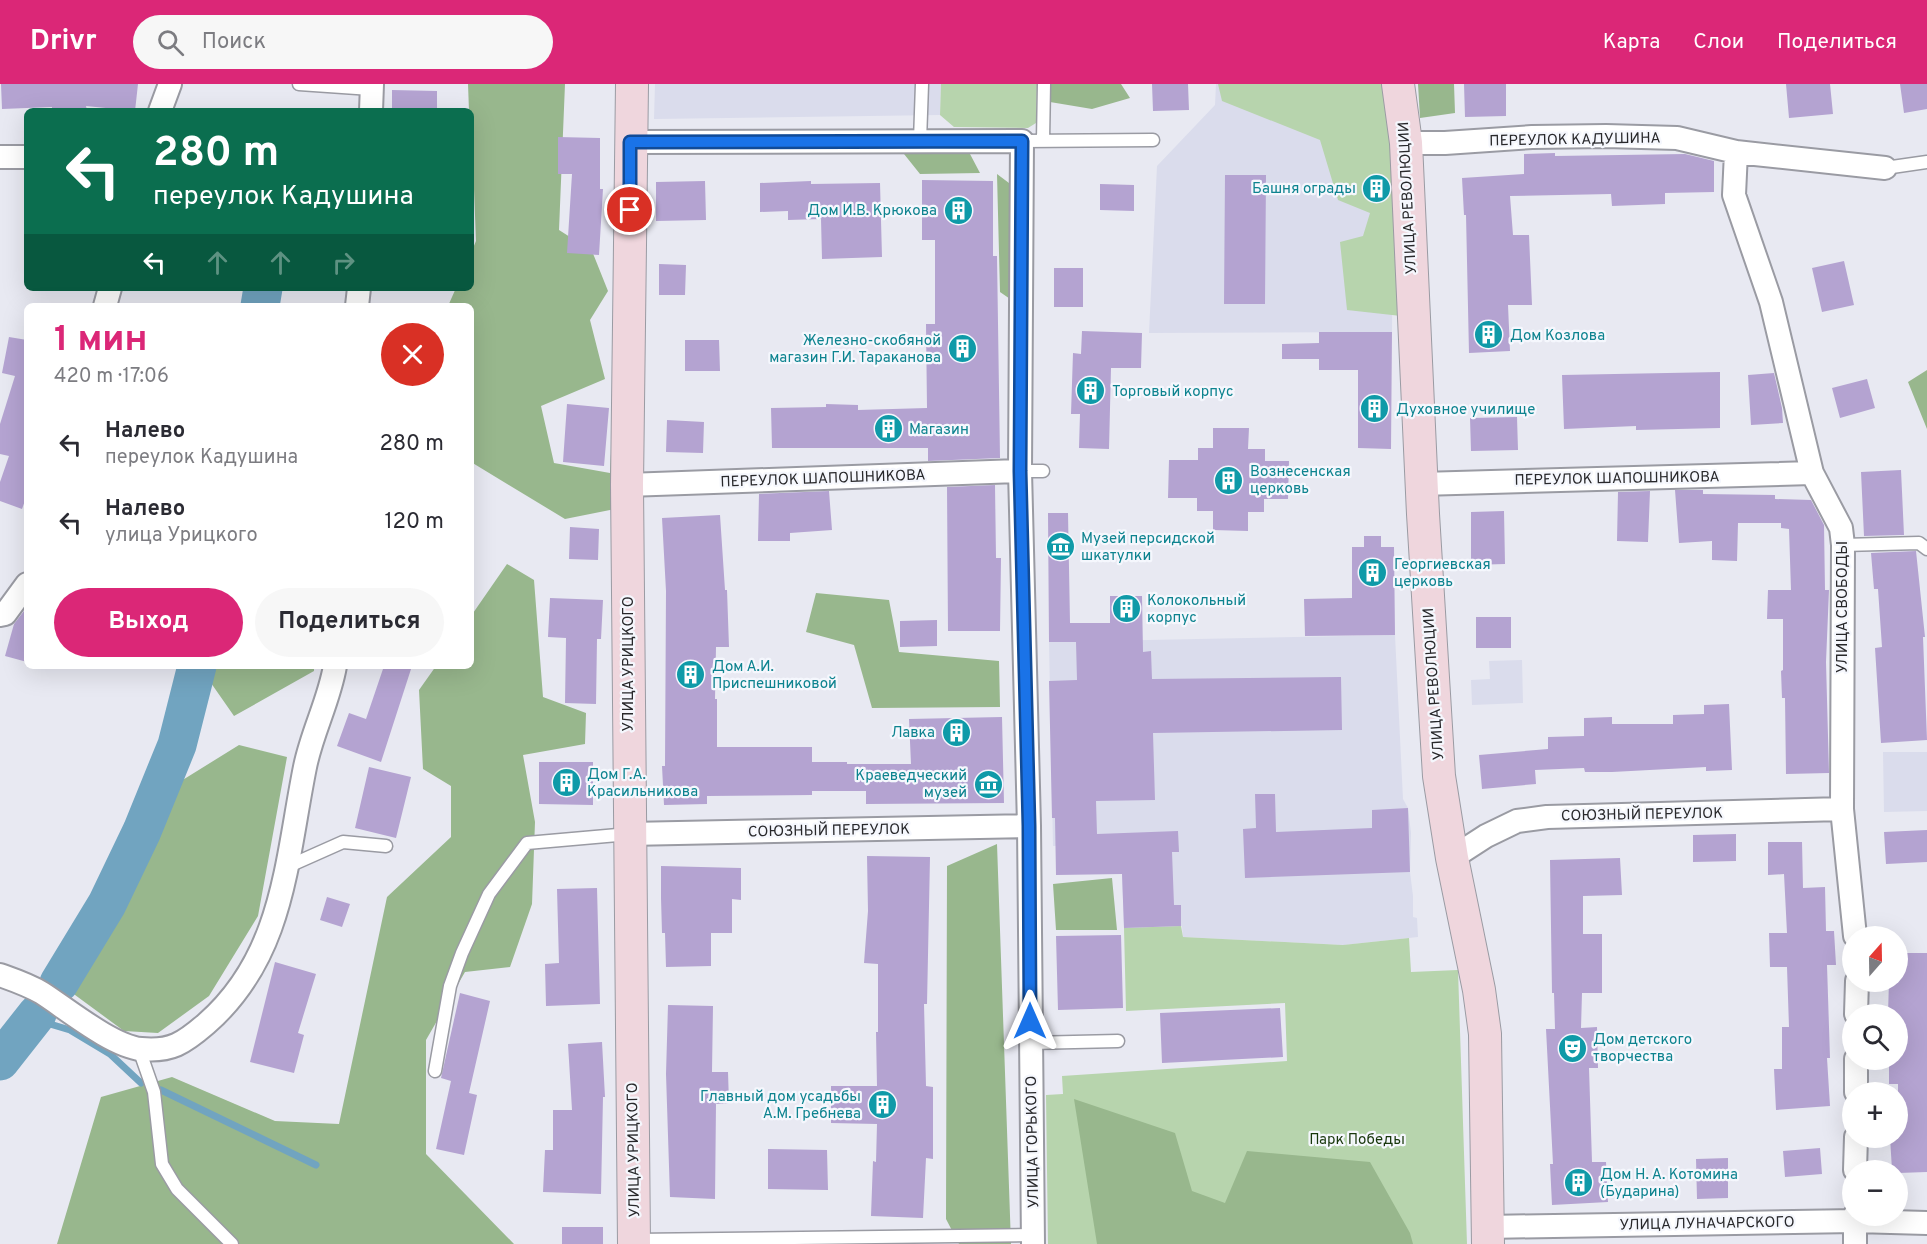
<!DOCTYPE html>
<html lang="ru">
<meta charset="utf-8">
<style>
:root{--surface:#fff;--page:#f7f7f7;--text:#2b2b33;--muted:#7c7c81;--accent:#db2777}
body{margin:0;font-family:Overpass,sans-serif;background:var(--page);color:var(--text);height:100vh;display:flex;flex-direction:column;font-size:22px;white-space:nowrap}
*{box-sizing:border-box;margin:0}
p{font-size:20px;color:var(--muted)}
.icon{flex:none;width:33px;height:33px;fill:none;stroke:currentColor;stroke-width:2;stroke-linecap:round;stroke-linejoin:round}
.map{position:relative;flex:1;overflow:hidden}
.sheet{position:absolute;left:24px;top:219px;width:450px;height:366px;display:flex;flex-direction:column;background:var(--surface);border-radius:9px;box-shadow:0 6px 24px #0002}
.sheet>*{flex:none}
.hud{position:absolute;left:24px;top:24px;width:450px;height:183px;border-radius:9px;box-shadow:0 6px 24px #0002;background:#0b6e4f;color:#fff;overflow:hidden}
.needle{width:39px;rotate:20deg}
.controls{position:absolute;left:1842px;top:842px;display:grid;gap:12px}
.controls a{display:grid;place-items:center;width:66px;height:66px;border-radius:50%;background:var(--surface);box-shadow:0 6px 24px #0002;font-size:30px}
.pin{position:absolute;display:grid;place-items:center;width:51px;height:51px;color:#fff;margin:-26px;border:3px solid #fff;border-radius:50%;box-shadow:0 2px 6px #0007}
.me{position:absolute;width:66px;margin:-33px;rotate:0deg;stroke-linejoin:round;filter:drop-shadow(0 0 4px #0008)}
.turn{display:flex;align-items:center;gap:21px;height:126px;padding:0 30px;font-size:27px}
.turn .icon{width:78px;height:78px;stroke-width:2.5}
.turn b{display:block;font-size:42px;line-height:51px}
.lanes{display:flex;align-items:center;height:57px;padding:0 30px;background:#0003;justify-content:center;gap:30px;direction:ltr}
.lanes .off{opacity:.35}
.round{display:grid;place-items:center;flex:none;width:63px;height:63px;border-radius:32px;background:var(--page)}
.headline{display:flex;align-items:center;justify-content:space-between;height:102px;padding:0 30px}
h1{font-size:36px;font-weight:700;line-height:45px;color:var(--accent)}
.button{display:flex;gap:12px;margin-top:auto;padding:12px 30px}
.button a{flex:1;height:69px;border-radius:36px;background:var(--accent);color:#fff;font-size:24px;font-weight:700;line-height:69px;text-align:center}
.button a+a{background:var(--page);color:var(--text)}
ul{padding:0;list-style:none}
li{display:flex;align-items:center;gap:18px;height:78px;padding:0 30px}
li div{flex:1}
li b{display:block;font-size:22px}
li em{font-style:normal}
header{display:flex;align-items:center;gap:36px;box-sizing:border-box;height:84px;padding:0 30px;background:var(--accent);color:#fff}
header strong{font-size:28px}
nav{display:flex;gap:33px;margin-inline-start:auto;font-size:21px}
.search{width:420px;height:54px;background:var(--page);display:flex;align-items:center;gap:15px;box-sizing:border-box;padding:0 21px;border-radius:33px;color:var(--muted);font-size:22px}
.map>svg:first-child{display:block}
.built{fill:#dadcec}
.green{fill:#b7d4ad}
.forest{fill:#98b78d}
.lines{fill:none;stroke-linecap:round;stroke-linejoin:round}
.stream{stroke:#71a4c0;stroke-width:7}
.river{stroke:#71a4c0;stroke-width:39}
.building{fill:#b4a3d1}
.service-casing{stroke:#9a9ba3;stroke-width:15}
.minor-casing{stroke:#9a9ba3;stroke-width:26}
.secondary-casing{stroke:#9a9ba3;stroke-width:34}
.service{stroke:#fff;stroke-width:12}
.minor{stroke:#fff;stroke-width:22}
.secondary{stroke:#efd6dd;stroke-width:32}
.route-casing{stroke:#114b97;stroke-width:15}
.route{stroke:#1a73e8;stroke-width:10}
.labels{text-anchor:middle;stroke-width:4.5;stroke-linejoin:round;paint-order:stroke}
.street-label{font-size:15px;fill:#28282b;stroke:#f5f7fd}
.culture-label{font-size:15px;fill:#0d838f;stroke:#f5f7fd;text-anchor:start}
.park-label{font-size:15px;fill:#18370b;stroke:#f5f7fd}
</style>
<header>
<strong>Drivr</strong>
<div class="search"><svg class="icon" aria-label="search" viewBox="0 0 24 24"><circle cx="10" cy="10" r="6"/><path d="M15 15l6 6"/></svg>Поиск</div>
<nav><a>Карта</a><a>Слои</a><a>Поделиться</a></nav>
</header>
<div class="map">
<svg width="1927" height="1160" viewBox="0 0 1927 1160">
<rect width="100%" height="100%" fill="#e8e9f2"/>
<!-- built -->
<path class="built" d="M655,0h286l-1,31 -286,4z
M1216,0h166l11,118 -1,130 -243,1 8,-167 58,-61z
M1395,551l8,164 5,9 3,25 -1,39 3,24v21l4,1 1,19 -74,8 -161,-8 -1,-11 -58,2 -3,-84 -68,2 -4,-204z
M1522,576l1,43 -51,2 -1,-25 19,-1 -1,-18z
M1883,668h44v59l-43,1z"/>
<!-- green -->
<path class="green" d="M941,0h96l-1,39 -8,5 -74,-1 -14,-12z
M1218,0h172l11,232 -54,-6 -7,-68 23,-6 7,-23 -32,-13 -18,-60 -98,-39z
M1181,842l2,11 160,8 66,-7 2,34 47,-2 9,274h-419l-2,-149 17,-1 -1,-18 225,-15 -2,-58 -159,8 -2,-83z"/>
<!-- forest -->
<path class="forest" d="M468,0h97l-6,146 33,21 16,40 -18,29 15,59 -64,27 13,57 56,10 4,-79 26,110 -75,15 -94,-57v-156h-23l8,-18h15v-35l5,-12 -5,-130h-2z
M1051,0h70l9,14 -38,11 -42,-7z
M1418,0h36l1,29 -35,5z
M904,70h66l10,19 -60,1z
M997,90l12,9 4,118 -13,-9z
M1927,286v59l-19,-47z
M507,480l27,16 9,117 43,16 -1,31 -62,11 12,67 -3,82 -22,63 -45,5 -39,68v114l88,90h-457l44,-147 71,-20 103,44 64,3 48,-227 64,-60v-51l-28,-17 -4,-79 17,-24h35v-50z
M816,509l73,7 10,52 100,9 1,46 -128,1 -18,-63 -48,-13z
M215,582h99v5l-80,45 -23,-33z
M239,661l48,12 -29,159 -49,80 -51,37 -34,-2 -53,-39 68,-118 42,-93z
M997,760l14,400h-52l-13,-25 1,-353z
M1112,794l5,52h-61l-3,-46z
M1074,1015l101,34 17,58 33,12 22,-52 123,11 40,71 3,11h-316z"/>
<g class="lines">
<!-- stream -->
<path class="stream" d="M33,935l37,11 40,24 31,29
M161,1006l155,75"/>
<!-- river -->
<path class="river" d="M260,222l3,-18
M59,899l48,-79 35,-73 35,-86 20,-79
M0,977l37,-47"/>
</g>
<!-- building -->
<path class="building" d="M1,0h137l-3,27 -49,-5 1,4 -35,1v-4l-50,2z
M1152,0h36l1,26 -36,1z
M1464,0h42v32l-41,1z
M1786,0h44l3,30 -44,4z
M1900,0h27v25l-23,4z
M392,6l45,1v20h-45z
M558,53l42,1v51h3l-4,66 -32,-2 5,-79h-14z
M1555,69v3l130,-2 29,7v31l-49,1v11l-53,2 -1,-12 -101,2 3,39h16l3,70h-24l2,46 -41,2 -3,-138h-2l-2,-37 62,-4v-20z
M1225,91h41l-1,129h-41z
M1366 104a11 11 0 1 1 22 0a11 11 0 1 1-22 0Z
M922,96l71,1v75h4l3,202 -72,3v-13h-156l-1,-40 55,-1v-3l32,1v5l69,-2 -1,-84h9v-84h-13z
M705,97l1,39 -50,1v-39z
M811,97v3l69,-1 2,74 -60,2 -1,-40 -33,1v-9l-28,1v-29z
M1100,100l34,1v26l-34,-1z
M1844,177l10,44 -32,7 -10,-44z
M659,180l27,1 -1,30h-26z
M1054,184h29v39h-29z
M1082,247l60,2 -1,35h-30l-2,81 -30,-1 1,-34h-9l2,-61 8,1z
M1319,248h73l-1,117 -33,-1v-78h-39v-11h-37v-15l37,-1z
M9,253l18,3v155l-5,14 -22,-8v-19l9,-26 -9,-2v-30l15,-48 -13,-3z
M685,256h34l1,31h-35z
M1720,288v56l-84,2v-4l-72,3 -2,-54z
M1774,289l8,35 1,15 -32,2 -3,-50z
M1867,295l8,29 -35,10 -8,-30z
M567,320l42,4 -5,58 -41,-4z
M1517,333l1,33 -47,1 -1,-33z
M667,336l37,2 -1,31 -37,-1z
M1213,344h36l-1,21h17v12h24l-1,38h-24v13h-16v19l-35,-1v-19h-16v-13h-29l1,-38h29v-12h15z
M1901,386l3,65 -40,1 -3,-64z
M995,401l1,73h5l-1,73h-52l-1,-144z
M1675,406h28v4l72,1v4l36,1 13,25 1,65h4l-3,72 3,111 -43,1 -1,-76h-3l-1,-27 2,-1v-51h-16l1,-29h23l-2,-61 -8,-1v-5h-43l-1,38 -25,-1v-19l-33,2z
M829,407l3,39 -42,3v8h-32l1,-47z
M1650,407l-2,51 -31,-1 1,-49z
M1504,427l1,53 -34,1v-53z
M1048,429h20l2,110h40v-27h32l1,56 8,-1 1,28 189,-2 1,53 -189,3 2,67 -59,1 1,33 81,-3 1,21h-7l2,53h7v21l-57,2 -2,-54 -66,1 -1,-57h-3l-3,-137 28,-1 -1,-38h-27z
M720,431l5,75h2l2,57h-13l-1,52h2v48h95v15h35v2h64l-2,-45 93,-2 2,86 -138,1v-13h-54v4l-105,1v8l-43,1 -2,-39h3l1,-175 -4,-73z
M570,443l29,2 -1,31 -29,-1z
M1364,452h17v11h13l1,88 -90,1 -1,-37 48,-1v-51h12z
M1916,467l9,86h-2l4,103 -46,3 -6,-95 7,-1 -4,-58h-4l-3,-36z
M550,514l53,2 -2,39h-4l-1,65 -31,-1 1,-65 -18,-1z
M27,523v55l-22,-6 9,-32z
M1476,533h35v31h-35z
M937,536v26l-37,1v-26z
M384,582h28l-31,96 -44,-16 12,-33 17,6z
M1729,620l3,66 -26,1v-4l-94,5h-27l-1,-4 -49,2 1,14 -54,5 -3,-34 69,-6v-12l36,-1v-18l28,-1v7h61v-9l31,-1v-9z
M539,678h54v43l-54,-1z
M369,683l42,10 -15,61 -41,-10z
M1255,710h20l1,38 96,-4v-18l36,-2 2,64 -165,6 -2,-49 13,-1z
M1927,746v32l-41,2 -2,-32z
M1736,750v27l-43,1v-27z
M1768,758h34l1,46 22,-1 1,44h8l2,34h-9l3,93h-3l3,48 -54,4 -2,-41h8v-42h7l-2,-60h-17l-1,-34h18l-3,-59 -16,1z
M867,772l63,1 -3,147h-3l2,82 7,1v72l-7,-1 -3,60 -52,-2 2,-55 3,1 1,-38 -46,-1v-37h46l-1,-54h2v-68l-14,-1 4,-52z
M1620,774l2,37 -39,1v38h19v59h-20l-1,35 16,-1 1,41h-9l3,94h14l2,40 -56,3 -2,-41h3l-7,-135h9l-1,-36h-2l-2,-133z
M661,782l80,2v32l-9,-1v34h-21v33l-45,1 -1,-34h-3l-1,-35z
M597,804l3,116 -54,2 -1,-42 14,-1 -2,-74z
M327,813l23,7 -8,23 -22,-7z
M1121,851l2,73 -65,2 -2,-74z
M1898,869h29v219l-29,1v-3h-6l-2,-33h8v-53h-9v-25h9v-45h-10l1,-33h9z
M275,878l41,12 -18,59 6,2 -10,38 -44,-11z
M460,909l30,8 -21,92 8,2 -13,60 -28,-6 15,-68 -10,-3z
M668,921l45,1 -1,66h16l1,31 -13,1 -1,95 -45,-2 -4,-123z
M1280,924l3,49 -121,6 -2,-50z
M602,958l3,55h-2l-2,97 -58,-2 2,-42h8v-40h19l-4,-66z
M1820,1064l2,26 -37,3 -2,-26z
M768,1065l59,1 1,40 -60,-1z
M1728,1074v40l-31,1 -1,-40z
M562,1143h41v17h-41z"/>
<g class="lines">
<defs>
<path id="service" d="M299,0l72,5
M1043,56l1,-56
M920,57l2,-57
M1022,57l131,-1
M1885,84l42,-6
M1020,387h23
M1843,461l76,-2 8,6
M289,782l54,-24 43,4
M1030,959l88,-2
M139,965l15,43 8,72 15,25 55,55
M435,987l15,-85 12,-33 27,-59 38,-51 102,-9
M635,1156l398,-5"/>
<path id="minor" d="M160,27l10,-27
M371,27l1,-27
M630,58l392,-1 -2,330 9,355 4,418
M1406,59h39l87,-6 74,-1 71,2 59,14 149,16
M1736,68l-2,43 37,107 41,171 29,55 2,17 -1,264 13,127
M0,73h27
M105,222l5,-18
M357,222l2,-18
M1421,400l391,-11
M627,401l393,-14
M0,531l5,-1 22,-30
M629,750l400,-8
M1452,774l34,-22 31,-15 30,-4 295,-8
M0,891c14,5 29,10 42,18 25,16 70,53 99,56 30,3 43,-6 65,-25 78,-68 80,-163 99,-257 7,-35 24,-66 30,-101
M1856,930l1,-33
M1856,1008v-33
M1855,1086l1,-33
M1855,1131v29
M1487,1143l368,-6 72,2"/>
<path id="secondary" d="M632,0l-5,401 7,759
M1398,0l8,59 17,371 16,262 13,82 27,132 6,44 3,210"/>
</defs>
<!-- service casing -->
<use href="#service" class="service-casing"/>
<!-- minor casing -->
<use href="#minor" class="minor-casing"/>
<!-- secondary casing -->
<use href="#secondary" class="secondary-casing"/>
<!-- service -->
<use href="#service" class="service"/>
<!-- minor -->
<use href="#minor" class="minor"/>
<!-- secondary -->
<use href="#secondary" class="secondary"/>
</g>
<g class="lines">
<defs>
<path id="route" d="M630,126v-68l392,-1 -2,330 9,355 1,195"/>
</defs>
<!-- route casing -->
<use href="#route" class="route-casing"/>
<!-- route -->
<use href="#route" class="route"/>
</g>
<!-- icons -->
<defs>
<symbol id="building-disc" viewBox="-11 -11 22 22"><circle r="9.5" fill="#0f9aa8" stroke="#f5f7fd"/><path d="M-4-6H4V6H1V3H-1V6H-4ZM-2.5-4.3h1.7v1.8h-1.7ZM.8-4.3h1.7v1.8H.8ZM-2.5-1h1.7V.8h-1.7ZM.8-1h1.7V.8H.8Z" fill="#fff"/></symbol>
<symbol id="museum-disc" viewBox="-11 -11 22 22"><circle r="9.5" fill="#0f9aa8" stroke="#f5f7fd"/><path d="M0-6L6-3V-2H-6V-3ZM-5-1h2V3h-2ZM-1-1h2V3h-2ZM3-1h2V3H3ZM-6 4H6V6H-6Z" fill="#fff"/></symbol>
<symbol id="theatre-disc" viewBox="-11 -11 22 22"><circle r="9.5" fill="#0f9aa8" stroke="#f5f7fd"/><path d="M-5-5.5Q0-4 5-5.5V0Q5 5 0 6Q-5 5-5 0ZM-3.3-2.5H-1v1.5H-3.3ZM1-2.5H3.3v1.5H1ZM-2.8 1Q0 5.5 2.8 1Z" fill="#fff"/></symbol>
</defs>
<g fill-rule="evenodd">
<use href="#building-disc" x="1360" y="88" width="33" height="33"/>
<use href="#building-disc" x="942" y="110" width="33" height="33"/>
<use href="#building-disc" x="1472" y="234" width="33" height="33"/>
<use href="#building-disc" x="946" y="248" width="33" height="33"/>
<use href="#building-disc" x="1074" y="290" width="33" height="33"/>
<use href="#building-disc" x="1358" y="308" width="33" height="33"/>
<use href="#building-disc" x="872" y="328" width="33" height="33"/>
<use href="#building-disc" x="1212" y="380" width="33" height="33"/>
<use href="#museum-disc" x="1044" y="446" width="33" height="33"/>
<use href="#building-disc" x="1356" y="472" width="33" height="33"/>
<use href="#building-disc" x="1110" y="508" width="33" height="33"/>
<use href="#building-disc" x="674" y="574" width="33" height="33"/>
<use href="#building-disc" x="940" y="632" width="33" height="33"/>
<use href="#building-disc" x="550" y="682" width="33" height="33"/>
<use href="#museum-disc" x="972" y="684" width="33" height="33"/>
<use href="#theatre-disc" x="1556" y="948" width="33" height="33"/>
<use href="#building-disc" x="866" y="1004" width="33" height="33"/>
<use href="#building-disc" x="1562" y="1082" width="33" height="33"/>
</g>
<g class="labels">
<!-- street labels -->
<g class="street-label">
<text transform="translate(1575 55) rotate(-1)" y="5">ПЕРЕУЛОК КАДУШИНА</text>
<text transform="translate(1407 114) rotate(-93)" y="5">УЛИЦА РЕВОЛЮЦИИ</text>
<text transform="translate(823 394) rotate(-2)" y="5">ПЕРЕУЛОК ШАПОШНИКОВА</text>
<text transform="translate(1617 394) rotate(-1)" y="5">ПЕРЕУЛОК ШАПОШНИКОВА</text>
<text transform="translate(1842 523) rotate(-90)" y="5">УЛИЦА СВОБОДЫ</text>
<text transform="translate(628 580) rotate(-90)" y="5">УЛИЦА УРИЦКОГО</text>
<text transform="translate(1433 600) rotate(-94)" y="5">УЛИЦА РЕВОЛЮЦИИ</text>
<text transform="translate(1642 730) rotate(-1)" y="5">СОЮЗНЫЙ ПЕРЕУЛОК</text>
<text transform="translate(829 746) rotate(-1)" y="5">СОЮЗНЫЙ ПЕРЕУЛОК</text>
<text transform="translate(1032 1058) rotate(-91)" y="5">УЛИЦА ГОРЬКОГО</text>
<text transform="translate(633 1066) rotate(-91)" y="5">УЛИЦА УРИЦКОГО</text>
<text transform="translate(1707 1139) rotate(-1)" y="5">УЛИЦА ЛУНАЧАРСКОГО</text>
</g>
<!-- culture labels -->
<g class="culture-label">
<text x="1356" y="109" text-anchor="end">Башня ограды</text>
<text x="937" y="131" text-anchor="end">Дом И.В. Крюкова</text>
<text x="1510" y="256">Дом Козлова</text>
<text x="941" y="261" text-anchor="end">Железно-скобяной<tspan x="941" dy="17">магазин Г.И. Тараканова</tspan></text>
<text x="1112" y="312">Торговый корпус</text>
<text x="1396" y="330">Духовное училище</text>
<text x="909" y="350">Магазин</text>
<text x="1250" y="392">Вознесенская<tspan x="1250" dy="17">церковь</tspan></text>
<text x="1081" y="459">Музей персидской<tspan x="1081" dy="17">шкатулки</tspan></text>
<text x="1394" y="485">Георгиевская<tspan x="1394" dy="17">церковь</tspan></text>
<text x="1147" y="521">Колокольный<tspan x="1147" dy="17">корпус</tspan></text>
<text x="712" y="587">Дом А.И.<tspan x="712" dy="17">Приспешниковой</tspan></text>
<text x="935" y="653" text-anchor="end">Лавка</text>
<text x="587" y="695">Дом Г.А.<tspan x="587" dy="17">Красильникова</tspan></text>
<text x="967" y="696" text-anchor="end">Краеведческий<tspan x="967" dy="17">музей</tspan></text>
<text x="1593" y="960">Дом детского<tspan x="1593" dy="17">творчества</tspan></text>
<text x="861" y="1017" text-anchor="end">Главный дом усадьбы<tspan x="861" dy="17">А.М. Гребнева</tspan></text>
<text x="1600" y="1095">Дом Н. А. Котомина<tspan x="1600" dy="17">(Бударина)</tspan></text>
</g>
<!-- park labels -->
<g class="park-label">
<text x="1357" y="1060">Парк Победы</text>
</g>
</g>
</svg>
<div class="controls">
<a><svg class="needle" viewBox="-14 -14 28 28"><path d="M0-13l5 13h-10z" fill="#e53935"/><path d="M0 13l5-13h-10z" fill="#7c7c81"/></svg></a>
<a><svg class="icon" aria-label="search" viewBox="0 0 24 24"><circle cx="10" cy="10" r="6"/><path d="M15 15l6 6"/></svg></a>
<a>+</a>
<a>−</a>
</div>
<div class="pin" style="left:630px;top:126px;background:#d93025"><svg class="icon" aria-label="arrive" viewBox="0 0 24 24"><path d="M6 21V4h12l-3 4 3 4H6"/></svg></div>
<svg class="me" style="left:1030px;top:937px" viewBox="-20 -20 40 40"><path d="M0-17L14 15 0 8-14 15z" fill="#1a73e8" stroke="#fff" stroke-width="4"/></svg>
<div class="hud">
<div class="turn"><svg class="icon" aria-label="left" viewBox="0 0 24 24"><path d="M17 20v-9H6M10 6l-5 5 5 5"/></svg><div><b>280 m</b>переулок Кадушина</div></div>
<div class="lanes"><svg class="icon" aria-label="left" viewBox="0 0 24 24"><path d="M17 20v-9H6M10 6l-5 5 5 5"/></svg><svg class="icon off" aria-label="ahead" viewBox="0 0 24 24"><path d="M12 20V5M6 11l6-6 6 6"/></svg><svg class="icon off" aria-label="ahead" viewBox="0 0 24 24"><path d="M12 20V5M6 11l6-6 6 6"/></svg><svg class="icon off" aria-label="right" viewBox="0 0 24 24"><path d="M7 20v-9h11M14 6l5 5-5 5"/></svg></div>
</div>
<section class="sheet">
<div class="headline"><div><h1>1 мин</h1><p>420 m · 17:06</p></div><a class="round" style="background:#d93025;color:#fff"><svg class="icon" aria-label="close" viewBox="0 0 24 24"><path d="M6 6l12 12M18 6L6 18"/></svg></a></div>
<ul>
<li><svg class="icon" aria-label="left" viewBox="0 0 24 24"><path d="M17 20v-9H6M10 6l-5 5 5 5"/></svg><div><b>Налево</b><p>переулок Кадушина</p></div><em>280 m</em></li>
<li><svg class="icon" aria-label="left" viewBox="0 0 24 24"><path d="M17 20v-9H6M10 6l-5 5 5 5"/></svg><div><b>Налево</b><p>улица Урицкого</p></div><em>120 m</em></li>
</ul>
<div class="button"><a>Выход</a><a>Поделиться</a></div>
</section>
</div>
